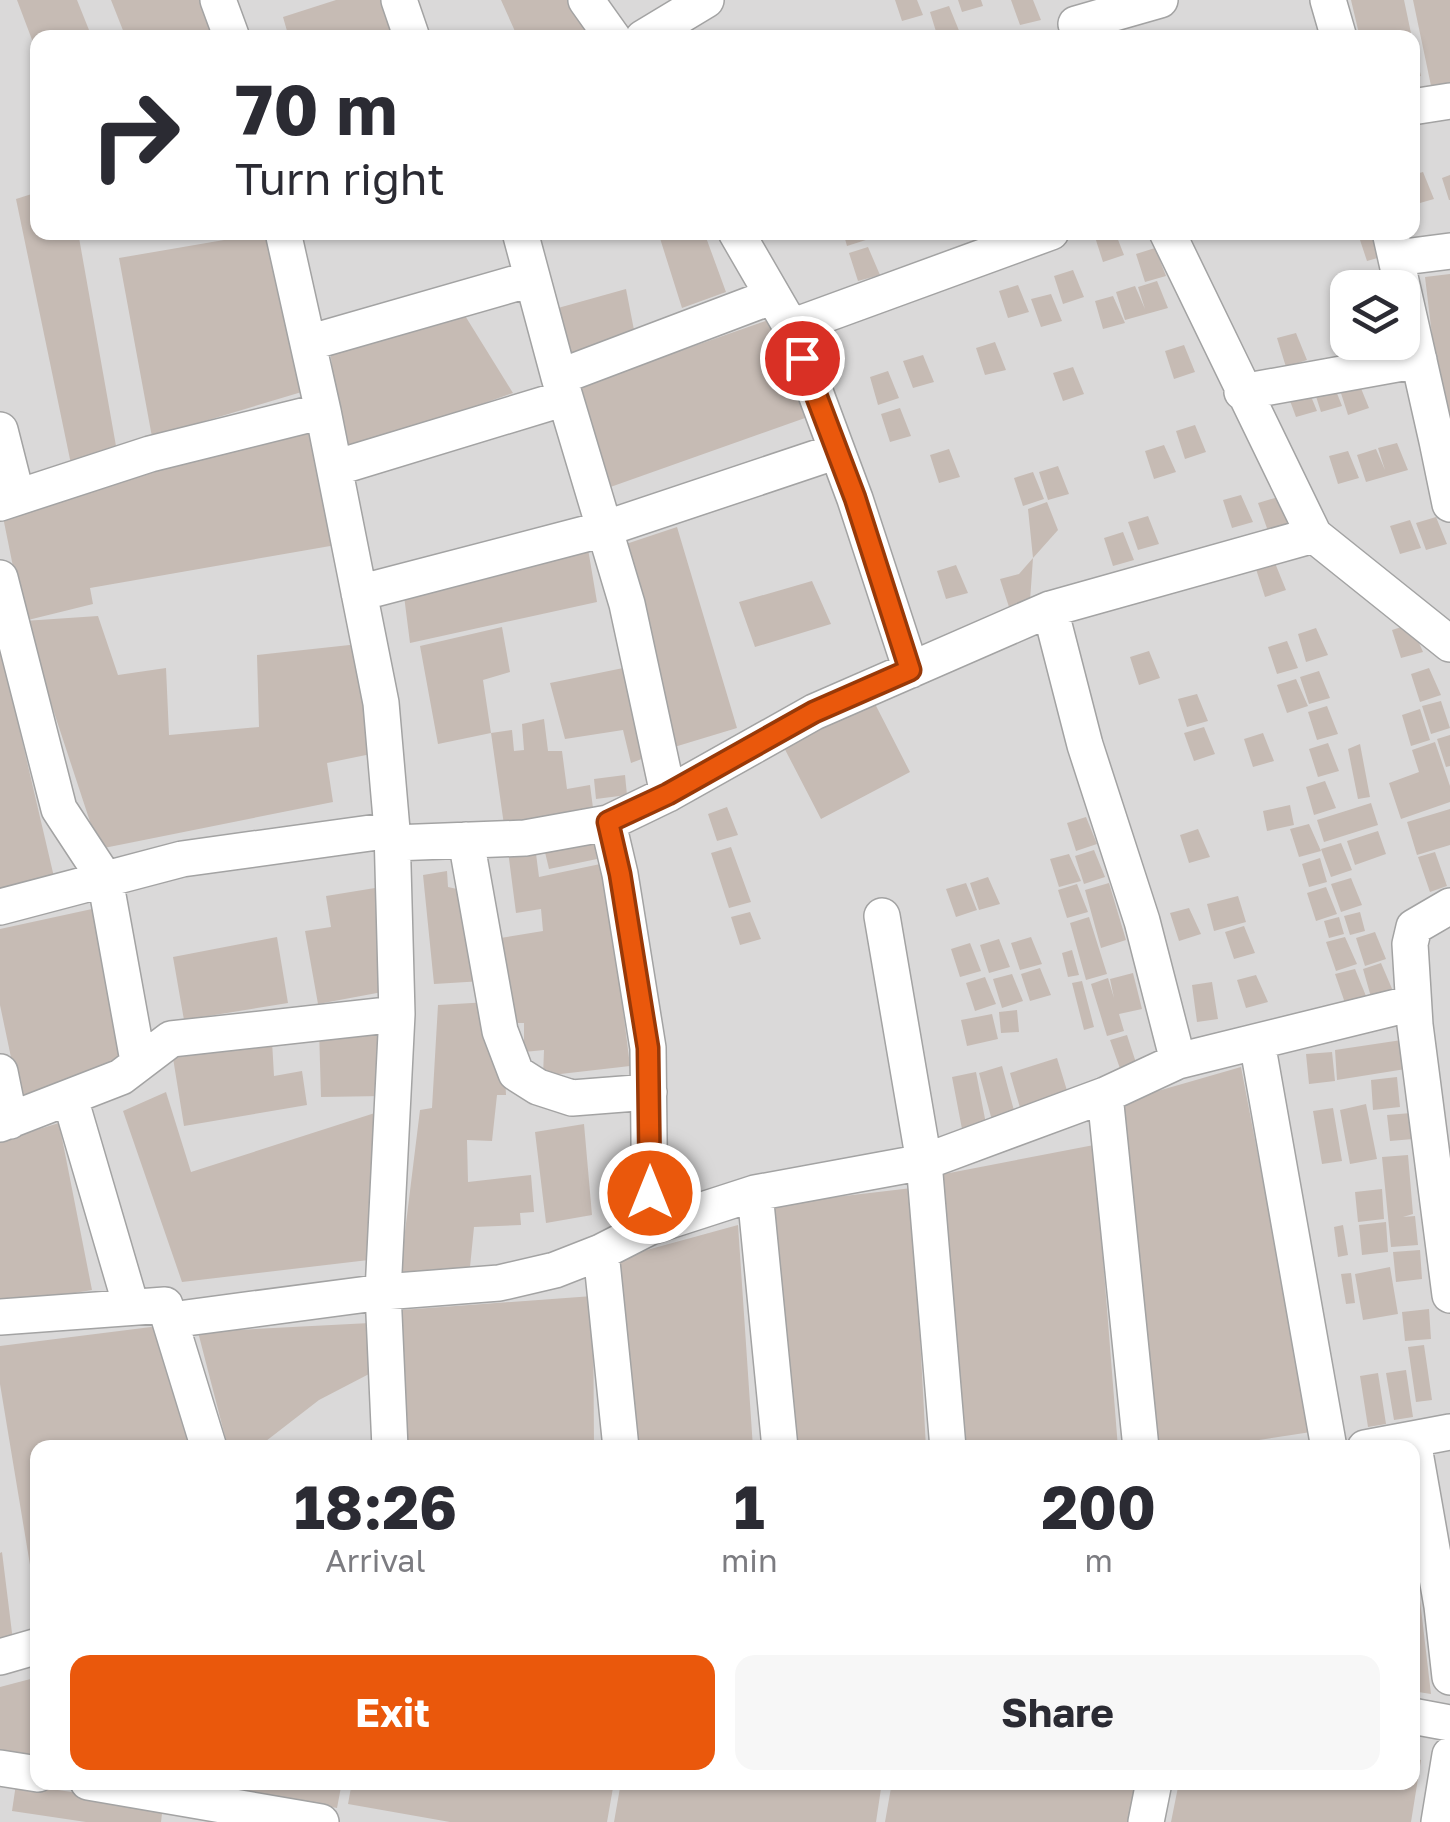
<!DOCTYPE html>
<style>
:root{--surface:#fff;--page:#f7f7f7;--text:#2b2b33;--muted:#7c7c81;--accent:#ea580c}
body{margin:0;font-family:"Golos Text",sans-serif;background:var(--page);color:var(--text);height:100vh;display:flex;flex-direction:column;font-size:38px;white-space:nowrap}
*{box-sizing:border-box;margin:0}
p{font-size:32px;color:var(--muted)}
.icon{flex:none;width:55px;height:55px;fill:none;stroke:currentColor;stroke-width:2;stroke-linecap:round;stroke-linejoin:round}
.map{position:relative;flex:1;overflow:hidden}
.side{position:absolute;left:30px;top:1440px;width:1390px;height:350px;display:flex;flex-direction:column;background:var(--surface);border-radius:20px;box-shadow:0 2px 8px #0004}
.side>*{flex:none}
.top-card{position:absolute;left:30px;top:30px;width:1390px;height:210px;border-radius:20px;box-shadow:0 2px 8px #0004;background:#fff;color:var(--text);overflow:hidden}
.controls{position:absolute;left:1330px;top:270px;display:grid;gap:20px}
.controls a{display:grid;place-items:center;width:90px;height:90px;border-radius:20px;background:var(--surface);box-shadow:0 2px 8px #0004;font-size:50px}
.pin{position:absolute;display:grid;place-items:center;width:85px;height:85px;color:#fff;margin:-42px;border:5px solid #fff;border-radius:50%;box-shadow:0 2px 10px #0007}
.me{position:absolute;width:110px;margin:-55px;rotate:0deg;stroke-linejoin:round;filter:drop-shadow(0 0 8px #0008)}
.turn{display:flex;align-items:center;gap:35px;height:210px;padding:0 40px;font-size:45px}
.turn .icon{width:130px;height:130px;stroke-width:2.5}
.turn b{display:block;font-size:70px;line-height:85px}
.eta{display:flex;justify-content:space-evenly;align-items:center;height:170px;text-align:center}
.eta b{font-size:60px;font-weight:700;line-height:70px}
.action{display:flex;gap:20px;margin-top:auto;padding:20px 40px}
.action a{flex:1;height:115px;border-radius:20px;background:var(--accent);color:#fff;font-size:40px;font-weight:700;line-height:115px;text-align:center}
.action a+a{background:var(--page);color:var(--text)}
.map>svg:first-child{display:block}
.residential{fill:#dad9d9;fill-rule:evenodd}
.building{fill:#c6bbb4}
.lines{fill:none;stroke-linecap:round;stroke-linejoin:round}
.minor-casing{stroke:#a3a3a3;stroke-width:38}
.minor{stroke:#fff;stroke-width:35}
.route-casing{stroke:#983908;stroke-width:25}
.route{stroke:#ea580c;stroke-width:18}
</style>
<div class="map">
<svg width="1450" height="1822" viewBox="0 0 1450 1822">
<rect width="100%" height="100%" fill="#eee9e1"/>
<!-- residential -->
<path class="residential" d="M0,0h1450v1822h-1450zM38,38h1374v194h-1374zM1348,288h54v54h-54zM38,1448h1374v334h-1374z"/>
<!-- building -->
<path class="building" d="M17,0h60l12,30 -21,8h-30l-1,15z
M111,0h98l16,38h-99z
M336,0h50l12,38h-109l-6,-21z
M501,0h72l25,38h-80z
M895,0h22l6,15 -21,6z
M958,0h23l2,6 -21,6z
M1011,0h22l8,20 -21,5z
M1351,0h53l8,38h-52z
M1413,0h37v96l-16,4z
M949,6l11,27 -22,5 -8,-26z
M1414,46l7,30 -9,2v-31z
M1423,172l11,27 -21,6 -1,-30z
M1450,175v25h-1l-7,-22z
M38,192v40h40l38,214 -44,23 -56,-270z
M270,232l35,159 -153,46 -33,-179z
M658,232h46l22,60 -44,16z
M843,232h23l3,7 -22,7z
M1115,232l9,23 -21,7 -9,-28z
M1379,232l9,23 -21,6 -9,-27z
M868,247l12,28 -22,6 -9,-28z
M1155,248l11,28 -21,6 -9,-28z
M1073,270l11,27 -21,7 -9,-28z
M1450,274v160l-6,1 -19,-158z
M1157,281l11,27 -43,12 -9,-28 19,-6 10,23 -7,-22z
M1018,285l11,27 -21,6 -9,-27z
M626,289l8,41 -66,24 -10,-46z
M1051,294l11,27 -21,6 -10,-28z
M1113,296l12,27 -22,6 -8,-28z
M464,314l49,79 -169,60 -14,-102z
M771,319l34,99 -203,72 -34,-100z
M1296,333l11,27 -21,7 -9,-29z
M995,342l11,28 -21,5 -9,-27z
M1184,345l11,27 -21,7 -9,-28z
M923,355l11,27 -21,6 -10,-27z
M1073,367l11,27 -21,7 -10,-28z
M888,371l11,27 -21,7 -8,-28z
M1331,378l11,28 -21,6 -9,-28z
M1358,381l11,27 -21,7 -9,-28z
M1306,384l11,27 -21,6 -10,-27z
M900,408l11,28 -21,6 -9,-28z
M311,425l25,120 -246,43 3,16 -69,17 -21,-104 152,-52z
M1195,425l11,27 -21,7 -9,-28z
M1397,443l11,27 -42,12 -9,-27 19,-6 9,21 -7,-22z
M1164,445l12,27 -22,7 -9,-28z
M949,449l11,28 -21,6 -9,-28z
M1348,451l11,27 -21,6 -9,-28z
M1058,466l11,28 -21,6 -9,-28z
M1033,472l11,27 -21,7 -9,-28z
M1241,495l12,27 -21,6 -9,-28z
M1278,497l11,27 -21,7 -10,-28z
M1047,502l11,28 -25,28 -5,-49z
M1148,516l11,28 -21,6 -10,-28z
M1436,517l11,27 -21,6 -10,-27z
M1410,520l11,28 -21,6 -10,-28z
M677,527l60,201 -66,20 -51,-202z
M1123,532l11,28 -21,6 -9,-28z
M587,543l10,59 -187,41 -7,-55z
M1033,558l-3,43 -21,6 -9,-28 19,-5z
M1275,563l11,27 -21,7 -9,-28z
M956,565l12,28 -22,6 -9,-28z
M812,581l19,43 -76,23 -16,-45z
M98,616l20,59 48,-7 3,67 90,-8 -2,-72 102,-11 12,110 -44,9 6,39 -234,47 -75,-228z
M1411,624l12,28 -22,6 -9,-28z
M502,627l8,45 -27,8 8,53 21,-3 2,21 10,-1 -2,-26 22,-5 4,32h14l5,38 23,-4 3,23 -89,17 -13,-92 -53,11 -18,-98z
M1316,628l12,27 -22,7 -8,-28z
M1287,641l11,27 -21,6 -9,-27z
M0,646l54,231 -54,16z
M1149,651l11,27 -21,7 -9,-28z
M633,666l22,88 -24,9 -8,-33 -58,9 -15,-56z
M1429,668l12,27 -21,7 -9,-28z
M1319,671l11,27 -21,6 -9,-27z
M1296,679l12,27 -21,7 -10,-28z
M1197,694l11,27 -21,6 -9,-28z
M872,698l38,74 -89,47 -43,-83z
M1441,701l9,27 -19,6 -9,-28z
M1327,706l11,28 -21,6 -9,-28z
M1420,709l10,31 -19,6 -9,-31z
M1204,727l11,27 -21,7 -10,-28z
M1263,733l11,28 -21,6 -9,-28z
M1450,735v31l-4,1 -9,-28z
M1435,742l15,44v16l-49,17 -12,-36 30,-11 -7,-22z
M1328,743l11,28 -21,6 -9,-28z
M1360,744l10,53 -12,2 -10,-50z
M625,775l2,20 -31,4 -2,-20z
M1325,781l11,27 -22,7 -8,-28z
M1371,803l7,22 -54,17 -7,-22z
M1290,805l4,20 -27,6 -4,-20z
M727,807l11,28 -21,6 -9,-27z
M1450,809v36l-33,10 -10,-33z
M1086,817l11,27 -21,7 -9,-28z
M1309,824l12,27 -22,6 -9,-28z
M1198,829l12,28 -21,6 -9,-28z
M1378,831l8,23 -31,11 -8,-24z
M593,837l4,22 -48,10 -5,-21z
M1341,843l11,27 -21,7 -10,-28z
M535,846l4,31 66,-14 25,203 -87,10 1,-26 -20,2v-29h-14l-16,-84 49,-8 -2,-22 -25,4 -8,-62z
M731,847l20,55 -22,6 -18,-55z
M1094,850l11,27 -21,7 -9,-28z
M1435,852l12,34 -17,6 -12,-35z
M1069,854l12,27 -22,6 -9,-28z
M1320,858l7,24 -18,5 -7,-23z
M447,871l1,16 18,4 17,90 -49,3 -11,-109z
M988,877l12,27 -21,6 -9,-27z
M1351,878l11,27 -21,7 -10,-28z
M966,883l11,27 -21,7 -10,-28z
M1109,883l17,57 -25,8 -16,-58z
M1077,884l11,28 -21,6 -9,-28z
M1326,887l11,27 -21,7 -9,-28z
M375,888l18,102 -75,14 -13,-73 26,-4 -5,-31z
M1238,896l8,26 -32,9 -7,-27z
M1189,908l12,26 -22,7 -9,-28z
M92,909l29,151 -100,45 -21,-100v-76z
M750,912l11,27 -21,6 -9,-28z
M1360,912l5,19 -15,4 -6,-19z
M1089,917l18,57 -21,6 -16,-57z
M1339,917l5,17 -15,4 -5,-17z
M1244,926l11,27 -21,6 -9,-27z
M1375,932l11,27 -21,7 -9,-28z
M277,937l11,66 -104,17 -11,-63z
M1031,937l11,27 -22,6 -9,-27z
M1345,937l12,27 -21,7 -10,-29z
M999,939l11,28 -21,6 -9,-28z
M970,943l11,28 -21,6 -9,-28z
M1072,950l7,25 -11,2 -6,-24z
M1381,963l12,28 -22,6 -8,-28z
M1040,968l11,27 -21,6 -9,-27z
M1355,969l11,27 -21,7 -10,-29z
M1133,973l9,36 -23,5 5,17 -17,5 -16,-52 17,-6 6,20 -4,-19z
M1012,974l11,27 -21,7 -9,-29z
M1256,975l12,27 -22,6 -9,-28z
M985,977l11,27 -21,7 -9,-28z
M1082,981l12,46 -10,3 -12,-47z
M1212,982l6,37 -21,3 -5,-37z
M489,1002l15,53 2,40h-9l-5,46 -25,-1 1,42 63,-7 3,37 -14,1 1,12 -47,2 -4,40 -70,5 20,-162 12,-2 6,-103z
M1017,1010l2,22 -18,1 -2,-21z
M992,1014l6,25 -31,7 -6,-26z
M381,1027l2,69 -62,1 -2,-68z
M1127,1035l12,37 -16,5 -13,-37z
M1415,1038l3,29 -81,13 -2,-30z
M272,1041l2,35 28,-5 5,34 -123,21 -11,-68z
M1332,1052l3,29 -26,3 -3,-30z
M1057,1058l12,39 -48,14 -11,-38z
M1002,1066l14,52 -23,6 -14,-51z
M1241,1067l70,365 -103,16h-51l-41,-345z
M976,1072l10,52 -24,5 -10,-52z
M1397,1077l3,30 -27,3 -2,-30z
M166,1092l25,80 187,-60 -1,147 -195,23 -59,-171z
M1366,1104l11,55 -27,5 -10,-54z
M1333,1108l9,53 -20,3 -9,-53z
M1411,1113l2,26 -23,2 -3,-26z
M59,1123l33,167 -92,16v-165z
M584,1124l8,91 -46,8 -11,-91z
M1094,1145l24,303h-156l-23,-273z
M1408,1155l5,59 -10,3 12,-1 3,29 -27,2 -9,-90z
M912,1188l14,260h-139l-19,-243z
M1382,1189l2,30 -26,3 -3,-30z
M1386,1222l2,30 -26,3 -3,-30z
M738,1225l15,223h-124l-15,-189z
M1343,1225l5,30 -10,2 -4,-30z
M1420,1250l2,29 -26,3 -3,-30z
M1390,1267l8,47 -35,6 -8,-46z
M1351,1273l4,30 -9,1 -5,-30z
M593,1296l1,152h-191l-2,-138z
M1429,1309l2,30 -26,2 -3,-29z
M370,1323l-1,51 -50,26 -62,48h-29l-30,-116z
M159,1326l30,122h-151l-3,147 -35,-211v-38z
M1424,1345l8,55 -16,2 -8,-55z
M1406,1370l7,47 -19,3 -8,-47z
M1378,1373l8,51 -18,3 -8,-51z
M2,1552l11,89 -13,7v-95z
M1412,1558h3l16,136 -19,-3z
M38,1677v86l-38,-6v-70z
M1412,1757l9,3 -10,62h-240l8,-40h233z
M183,1782h159l-5,26z
M352,1782h262l-7,40h-157l-102,-18z
M621,1782h261l-6,40h-262z
M892,1782h247l-7,40h-247z
M16,1784l147,21 -2,17h-75l-74,-11z"/>
<g class="lines">
<defs>
<path id="minor" d="M218,0l14,38
M399,0l13,38
M586,0l27,38
M1328,0l11,38
M1076,24l84,-24
M643,38l63,-38
M1412,107l38,-6
M283,232l40,179 58,292 11,127 5,184 -14,278 7,156
M520,232l39,145 68,227 41,190
M736,232l55,95 64,172 56,171
M1167,232l147,303 136,109
M1390,232l47,209 13,-3
M1396,258l54,-7
M791,327l260,-95
M308,343l223,-64
M559,377l214,-81
M1242,392l177,-32
M0,430l17,67
M1437,441l13,63
M335,468l230,-70
M0,503l150,-49 173,-43
M0,578l59,231 46,70 33,182
M359,593l245,-64 233,-78
M1050,609l35,136 57,176 36,140
M608,823l12,51 28,174 2,179
M466,840l34,191 16,42 22,14 34,11 77,-6
M393,843l132,-5 83,-15 60,-29 146,-82 236,-103 264,-74
M1450,906l-36,21 -4,17 5,81 35,270
M0,907l182,-48 210,-29
M882,916l42,246 24,286
M1257,1042l72,406
M0,1072l10,49
M1105,1095l36,353
M70,1098l61,208
M0,1124l121,-47 50,-38 226,-25
M755,1193l25,255
M601,1252l20,196
M0,1317l165,-12 44,143
M171,1320l212,-28 116,-9 56,-13 46,-18 49,-25 105,-34 169,-31 181,-67 73,-34 235,-58
M1413,1441l29,165 8,71
M1365,1448l85,-16
M0,1657l38,-11
M1412,1716l38,7
M0,1768l38,6
M88,1782l233,40
M1146,1822l8,-40
M1439,1822l11,-67"/>
</defs>
<!-- minor casing -->
<use href="#minor" class="minor-casing"/>
<!-- minor -->
<use href="#minor" class="minor"/>
</g>
<g class="lines">
<defs>
<path id="route" d="M650,1193l-2,-145 -28,-174 -12,-52 60,-28 146,-82 96,-42 -55,-172 -53,-140"/>
</defs>
<!-- route casing -->
<use href="#route" class="route-casing"/>
<!-- route -->
<use href="#route" class="route"/>
</g>
</svg>
<div class="controls">
<a><svg class="icon" aria-label="layers" viewBox="0 0 24 24"><path d="M12 4l9 5-9 5-9-5zM3 14l9 5 9-5"/></svg></a>
</div>
<div class="pin" style="left:802px;top:358px;background:#d93025"><svg class="icon" aria-label="arrive" viewBox="0 0 24 24"><path d="M6 21V4h12l-3 4 3 4H6"/></svg></div>
<svg class="me" style="left:650px;top:1193px" viewBox="-20 -20 40 40"><circle r="17" fill="#ea580c" stroke="#fff" stroke-width="3"/><path d="M0-11L8 9 0 5-8 9z" fill="#fff"/></svg>
<div class="top-card">
<div class="turn"><svg class="icon" aria-label="right" viewBox="0 0 24 24"><path d="M7 20v-9h11M14 6l5 5-5 5"/></svg><div><b>70 m</b>Turn right</div></div>
</div>
<section class="side">
<div class="eta">
<div><b>18:26</b><p>Arrival</p></div>
<div><b>1</b><p>min</p></div>
<div><b>200</b><p>m</p></div>
</div>
<div class="action"><a>Exit</a><a>Share</a></div>
</section>
</div>
